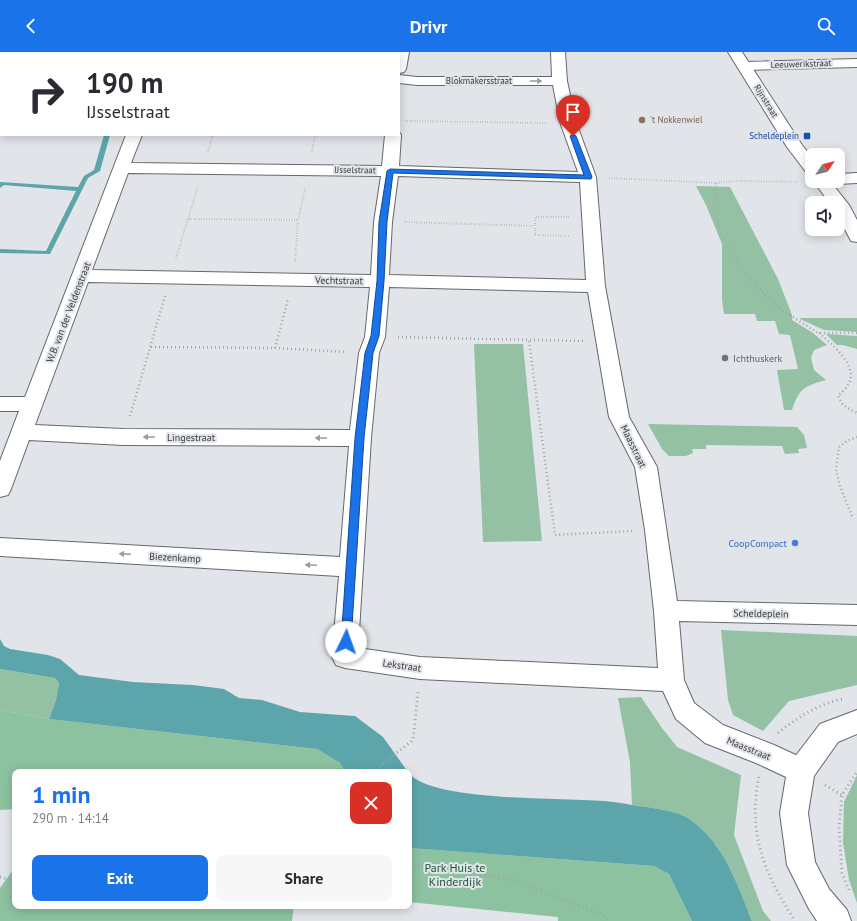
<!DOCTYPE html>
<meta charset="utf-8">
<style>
:root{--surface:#fff;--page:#f7f7f7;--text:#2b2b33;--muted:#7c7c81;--accent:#1a73e8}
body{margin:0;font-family:"PT Sans",sans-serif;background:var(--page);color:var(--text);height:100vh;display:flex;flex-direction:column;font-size:15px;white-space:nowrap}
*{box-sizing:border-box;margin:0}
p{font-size:13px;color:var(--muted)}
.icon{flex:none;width:22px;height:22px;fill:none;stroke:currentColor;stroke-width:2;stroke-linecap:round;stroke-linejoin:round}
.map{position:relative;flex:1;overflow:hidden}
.side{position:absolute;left:12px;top:717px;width:400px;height:140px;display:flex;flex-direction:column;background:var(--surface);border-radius:8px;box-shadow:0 2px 10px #0003}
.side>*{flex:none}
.top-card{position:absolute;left:0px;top:0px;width:400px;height:84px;box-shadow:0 2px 10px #0003;background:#fff;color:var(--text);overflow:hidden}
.needle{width:26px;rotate:55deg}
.tools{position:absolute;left:805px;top:96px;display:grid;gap:8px}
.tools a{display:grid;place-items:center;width:40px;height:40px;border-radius:8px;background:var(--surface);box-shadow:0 2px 10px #0003;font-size:20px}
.pin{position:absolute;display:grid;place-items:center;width:34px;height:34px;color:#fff;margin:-41px -17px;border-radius:50% 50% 50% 0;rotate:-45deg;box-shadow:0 0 4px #0007}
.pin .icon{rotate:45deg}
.me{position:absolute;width:44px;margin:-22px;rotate:3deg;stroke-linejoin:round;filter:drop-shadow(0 0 3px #0008)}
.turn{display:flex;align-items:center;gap:14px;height:84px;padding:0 20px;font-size:18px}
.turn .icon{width:52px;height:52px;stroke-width:2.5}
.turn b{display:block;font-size:28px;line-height:34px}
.round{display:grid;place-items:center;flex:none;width:42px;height:42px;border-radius:8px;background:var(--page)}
.summary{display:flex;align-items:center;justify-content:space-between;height:68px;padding:0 20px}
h1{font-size:24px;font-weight:700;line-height:30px;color:var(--accent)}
.button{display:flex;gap:8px;margin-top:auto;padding:8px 20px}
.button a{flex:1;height:46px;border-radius:8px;background:var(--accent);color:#fff;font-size:16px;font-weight:700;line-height:46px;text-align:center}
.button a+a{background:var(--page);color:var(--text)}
header{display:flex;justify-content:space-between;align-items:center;height:52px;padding:0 20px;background:var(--accent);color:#fff;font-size:18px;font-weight:700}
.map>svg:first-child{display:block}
.green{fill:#94c1a4}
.forest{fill:#8cc29f}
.water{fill:#5ca6ab}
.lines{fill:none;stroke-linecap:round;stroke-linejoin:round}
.stream{fill:#5ca6ab;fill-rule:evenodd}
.minor-casing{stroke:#65686b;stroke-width:2}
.tertiary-casing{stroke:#65686b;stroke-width:2}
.path-far2{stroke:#a0a2a5;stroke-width:2;stroke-dasharray:0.5 2;stroke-linecap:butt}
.path-far1{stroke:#a0a2a5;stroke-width:2.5;stroke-dasharray:1 3;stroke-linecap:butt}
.path{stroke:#a0a2a5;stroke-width:3;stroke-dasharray:1 3.5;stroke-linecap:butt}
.minor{fill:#fff;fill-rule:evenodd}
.tertiary{fill:#fff;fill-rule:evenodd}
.oneway{fill:#9c9c9d}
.route{fill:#1a73e8;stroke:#114b97}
.education-dot{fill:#8d6e63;stroke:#e1e4e8;stroke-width:1.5}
.transit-dot{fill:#1a4fb4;stroke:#e1e4e8;stroke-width:1.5}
.worship-dot{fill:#6b7280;stroke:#e1e4e8;stroke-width:1.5}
.shop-dot{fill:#3f7fe0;stroke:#e1e4e8;stroke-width:1.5}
.labels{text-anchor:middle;stroke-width:4;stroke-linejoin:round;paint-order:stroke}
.far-street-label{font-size:9px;fill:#393a3b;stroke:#e1e4e8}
.far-education-label{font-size:9px;fill:#785e54;stroke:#e1e4e8;text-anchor:start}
.far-transit-label{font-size:9px;fill:#164399;stroke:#e1e4e8;text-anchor:end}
.street-label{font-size:10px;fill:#393a3b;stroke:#e1e4e8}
.worship-label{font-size:10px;fill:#5b616d;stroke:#e1e4e8;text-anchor:start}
.shop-label{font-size:10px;fill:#366cbe;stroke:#e1e4e8;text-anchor:end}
.near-park-label{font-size:12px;fill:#195635;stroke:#e1e4e8}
</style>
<header><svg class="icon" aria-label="back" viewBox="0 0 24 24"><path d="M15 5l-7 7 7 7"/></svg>Drivr<svg class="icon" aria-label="search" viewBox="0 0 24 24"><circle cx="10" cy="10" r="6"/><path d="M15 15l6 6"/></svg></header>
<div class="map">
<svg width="857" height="869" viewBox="0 0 857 869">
<rect width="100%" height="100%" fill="#e1e4e8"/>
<!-- green -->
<path class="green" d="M696,134l34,1 48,92 14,36v5l21,13 14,12 -13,5 -3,8 3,12 12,10c-21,6 -27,8 -34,30h-8l-7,-40 21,-1 -8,-34 -11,-1 -4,-13h-18l-2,-7h-31l-2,-14v-56l-16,-39z
M800,266h57v14l-33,-2 -24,-11z
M826,282l31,2v13l-14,-4h-6z
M474,292h49l19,197 -59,1z
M648,372l149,3 7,8 3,13 -9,1 1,4 -14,1 -3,-8 -76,-1v4h-14l1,4 -7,3h-17l-7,-7z
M721,578l136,6v49l-68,16 -26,30 -30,-16 -5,-15z
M0,617l55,9 4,5 -3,17 -7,19 -49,-9z
M641,645l21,31 15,19 64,28 -7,60 29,76 8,10h-19l-19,-46 -17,-30 -52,-35 -32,-5 -2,-43 -12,-64z
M857,723v128l-8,-23 -6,-38 1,-40z"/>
<!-- forest -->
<path class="forest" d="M0,658l49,9 268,30 23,14 5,9h-330v37l-15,1z
M409,796l245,18 15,8 23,47h-134v-4l-149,-15z
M15,815v39h279l-2,15h-292v-33z"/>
<!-- water -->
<path class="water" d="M0,587l4,7 6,3 38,6 12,4 19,16 54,7 60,3 31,4 15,9 23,2 38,12 55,4 28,21 25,35h-63l-5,-9 -23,-14 -268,-30 7,-19 3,-17 -4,-5 -55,-9z
M409,721c23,30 164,24 204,29 11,1 22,4 33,5 12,2 33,5 43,12 35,24 48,65 63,102h-60l-23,-47 -15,-8 -245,-18z"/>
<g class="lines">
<!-- stream -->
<path class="stream" d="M104,83h6l-10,36 -12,7 -38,76 -50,-1v-4l46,2 30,-60 -72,-6 -4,3v-6l78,5 6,-11 10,-6z"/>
<defs>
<path id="minor" d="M0,0h7l1,1h-7l-1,4z
M395,0h14l-3,17 -2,3 -5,1v-20z
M551,0h14l2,29 9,41 20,55 9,109 24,131 28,50 20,134 180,4v20l-178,-4 5,59 10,23 29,22 51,20 37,17 4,9 -4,9 -10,4 -45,-21 -51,-20 -29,-24 -13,-28 -243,-12 -75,-11 -9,-3 -4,-8 7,-81 -339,-20v-18l340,19 9,-111 -226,-1 -94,-5 -18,49 -3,6 -8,2v-36l19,-50h-19v-14h25l101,-262h16l-11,28 251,3 3,-31h14v-3l2,3 -2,31 179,6 -18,-50 -7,-37h-136l-18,-2v-8l18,2h135zM128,121l253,3 -7,46 -3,53 -279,-5zM398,124l182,6 6,98 -197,-5 3,-53zM88,230l282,5 -5,50 -6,16 -9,77 -227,-1 -88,-4zM389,235l199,5 21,125 26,50 10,63 9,81 4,57 -238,-11 -62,-9 13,-210 8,-85 6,-16z
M857,7v8l-113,3 -5,-1 -2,-3 2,-3 5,-1z
M857,121v10l-19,1 -7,-3h7v-7z"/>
<path id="tertiary" d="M728,0h14l60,93 10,13v16l-6,-2 -19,-25z
M813,129h17l19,24 8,15v22l-6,-1 -13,-25v-13h-8z
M857,658v24l-19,8 -24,34 -6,37 7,49 14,27 18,21 4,11h-34l-8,-12 -22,-44 -7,-52 7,-42 4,-9 29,-38z"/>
</defs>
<!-- minor casing -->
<use href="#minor" class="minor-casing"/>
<!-- tertiary casing -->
<use href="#tertiary" class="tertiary-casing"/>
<!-- path-far2 -->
<path class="path-far2" d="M405,69l141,2
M208,99l5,-16
M312,100l3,-17
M609,126l107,5 19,-2 63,1
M716,131l-2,28 7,23 25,41
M569,165h-34v18l35,1
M189,167l109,1
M404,170l130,4
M176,206l22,-72
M295,209l3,-41 7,-31"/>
<!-- path-far1 -->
<path class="path-far1" d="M746,222l31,33 41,26h39
M819,281c12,10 37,31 31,48 -2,6 -8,11 -12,15l5,9 14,8
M398,285l185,4
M529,289l26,194 77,-4
M151,295l124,1 72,4
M275,296l13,-49
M130,364l35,-120
M852,464l-12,-30 -4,-16 3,-23 8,-6 10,-4"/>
<!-- path -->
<path class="path" d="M778,681c20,-16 40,-29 65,-34
M372,720l41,-32 5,-48
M759,725c-12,56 6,98 36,144
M825,733l17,10
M409,812l101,15 90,35 10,7
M0,825l15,4
M849,838l-7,-17 -3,-46 3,-32 15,-23"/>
<!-- minor -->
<use href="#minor" class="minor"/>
<!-- tertiary -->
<use href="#tertiary" class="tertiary"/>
</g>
<!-- one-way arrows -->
<defs><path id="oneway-solid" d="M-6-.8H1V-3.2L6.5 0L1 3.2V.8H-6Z"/></defs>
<g class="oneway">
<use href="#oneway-solid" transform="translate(536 29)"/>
<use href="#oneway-solid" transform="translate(149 385) rotate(-180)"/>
<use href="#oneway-solid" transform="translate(321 386) rotate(-180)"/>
<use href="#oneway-solid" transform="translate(125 502) rotate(-177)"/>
<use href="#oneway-solid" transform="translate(311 513) rotate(-177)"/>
</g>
<!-- route -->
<path class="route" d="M573,82l3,2 16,41 -1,2 -198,-6 -6,49 -3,59 -5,55 -6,17 -9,85 -13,204 -2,3 -3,1 -4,-1 -1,-3 14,-204 10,-85 6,-17 6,-55 2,-59 8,-51 3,-2 194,6 -14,-39z"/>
<!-- markers -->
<circle class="education-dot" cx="642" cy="68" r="4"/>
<rect class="transit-dot" x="803" y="80" width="8" height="8" rx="2"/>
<circle class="worship-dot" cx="725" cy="306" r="4"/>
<circle class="shop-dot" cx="795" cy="491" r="4"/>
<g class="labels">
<!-- far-street labels -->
<g class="far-street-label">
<text transform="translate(801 12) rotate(-2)" y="3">Leeuwerikstraat</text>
<text x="479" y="32">Blokmakersstraat</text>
<text transform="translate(766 49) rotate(58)" y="3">Rijnstraat</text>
<text transform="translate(355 118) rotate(1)" y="3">IJsselstraat</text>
</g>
<!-- far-education labels -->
<g class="far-education-label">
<text x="650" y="71">'t Nokkenwiel</text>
</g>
<!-- far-transit labels -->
<g class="far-transit-label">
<text x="799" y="87">Scheldeplein</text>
</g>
<!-- street labels -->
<g class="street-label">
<text transform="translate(339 228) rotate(1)" y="4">Vechtstraat</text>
<text transform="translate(68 260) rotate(-69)" y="4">W.B. van der Veldenstraat</text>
<text x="191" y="389">Lingestraat</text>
<text transform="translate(634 394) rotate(64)" y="4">Maasstraat</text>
<text transform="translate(175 505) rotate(3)" y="4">Biezenkamp</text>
<text transform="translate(761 561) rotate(1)" y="4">Scheldeplein</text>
<text transform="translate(402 613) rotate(8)" y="4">Lekstraat</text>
<text transform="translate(749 696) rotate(22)" y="4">Maasstraat</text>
</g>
<!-- worship labels -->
<g class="worship-label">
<text x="733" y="310">Ichthuskerk</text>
</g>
<!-- shop labels -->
<g class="shop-label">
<text x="787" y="495">CoopCompact</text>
</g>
<!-- near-park labels -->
<g class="near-park-label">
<text x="455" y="820">Park Huis te<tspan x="455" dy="14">Kinderdijk</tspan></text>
</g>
</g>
</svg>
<div class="tools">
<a><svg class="needle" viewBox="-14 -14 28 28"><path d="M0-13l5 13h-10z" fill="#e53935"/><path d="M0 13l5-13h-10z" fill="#7c7c81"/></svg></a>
<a><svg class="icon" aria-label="sound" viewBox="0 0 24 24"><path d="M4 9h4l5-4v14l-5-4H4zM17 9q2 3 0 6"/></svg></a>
</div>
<div class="pin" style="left:573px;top:84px;background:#d93025"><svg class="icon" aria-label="arrive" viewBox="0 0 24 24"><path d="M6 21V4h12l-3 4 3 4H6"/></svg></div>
<svg class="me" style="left:346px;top:590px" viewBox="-20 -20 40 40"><circle r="19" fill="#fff"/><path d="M0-13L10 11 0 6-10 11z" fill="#1a73e8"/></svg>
<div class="top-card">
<div class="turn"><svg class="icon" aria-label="right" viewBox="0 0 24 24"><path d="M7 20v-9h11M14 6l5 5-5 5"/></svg><div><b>190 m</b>IJsselstraat</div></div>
</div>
<section class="side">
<div class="summary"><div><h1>1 min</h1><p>290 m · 14:14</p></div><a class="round" style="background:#d93025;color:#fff"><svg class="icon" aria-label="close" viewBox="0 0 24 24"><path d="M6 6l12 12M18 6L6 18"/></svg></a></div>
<div class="button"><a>Exit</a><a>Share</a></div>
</section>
</div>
